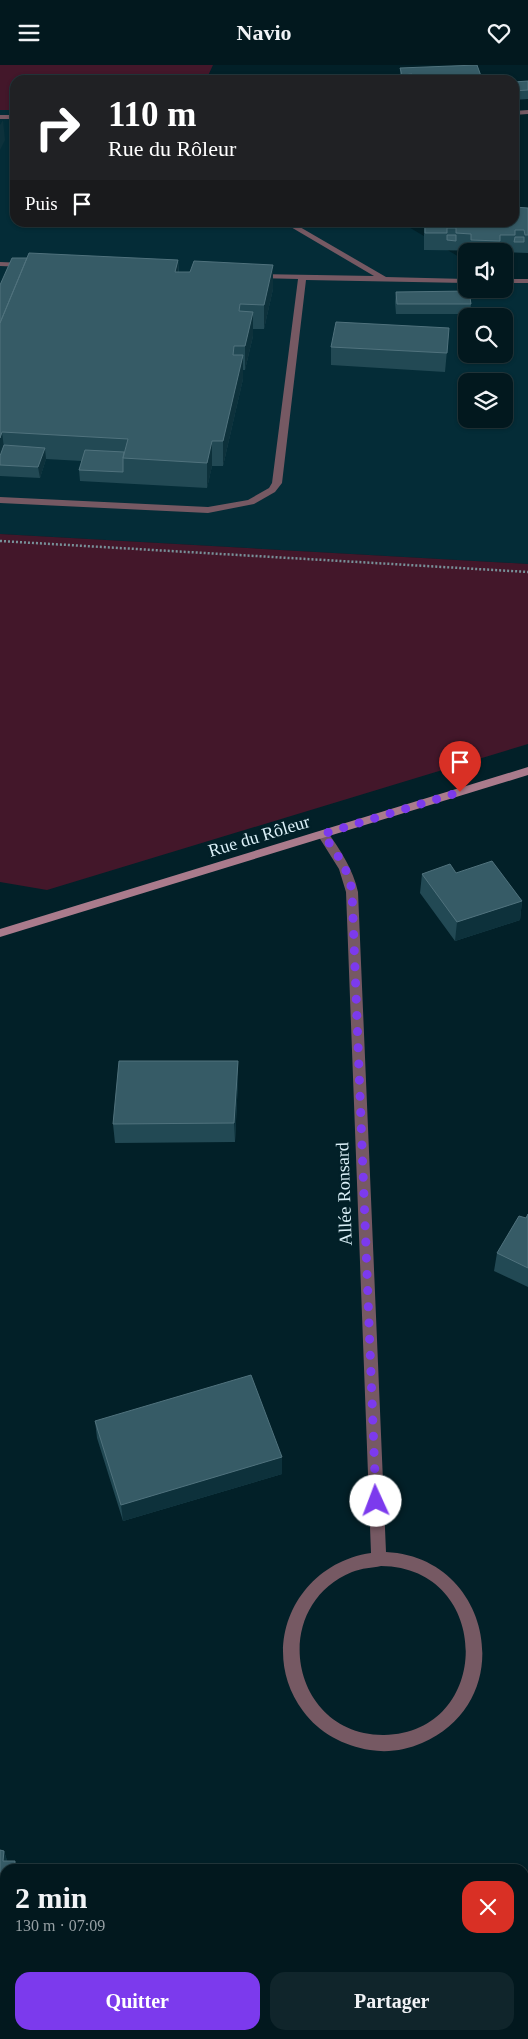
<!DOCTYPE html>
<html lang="fr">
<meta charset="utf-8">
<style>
:root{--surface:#02181e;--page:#10252b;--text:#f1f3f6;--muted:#96a0a4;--line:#23373c;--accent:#7c3aed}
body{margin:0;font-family:"Times New Roman",serif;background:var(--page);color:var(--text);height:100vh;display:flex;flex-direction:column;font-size:19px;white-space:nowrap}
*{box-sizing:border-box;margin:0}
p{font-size:16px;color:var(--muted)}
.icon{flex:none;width:28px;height:28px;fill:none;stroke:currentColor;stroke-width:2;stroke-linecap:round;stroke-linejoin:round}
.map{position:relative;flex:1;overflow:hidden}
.drawer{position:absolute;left:0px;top:1799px;width:529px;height:176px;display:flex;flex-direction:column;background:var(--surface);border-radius:15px 15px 0 0;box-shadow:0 1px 4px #0004,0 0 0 1px var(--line)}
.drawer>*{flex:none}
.top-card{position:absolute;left:10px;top:10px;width:509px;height:152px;border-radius:15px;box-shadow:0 1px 4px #0004,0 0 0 1px var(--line);background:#202124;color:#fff;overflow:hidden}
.tools{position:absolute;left:458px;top:178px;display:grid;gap:10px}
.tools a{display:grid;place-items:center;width:55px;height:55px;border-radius:10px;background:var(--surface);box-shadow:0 1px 4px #0004,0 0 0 1px var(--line);font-size:25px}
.pin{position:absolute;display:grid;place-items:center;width:42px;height:42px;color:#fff;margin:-51px -21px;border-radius:50% 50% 50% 0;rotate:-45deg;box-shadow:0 0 5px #0007}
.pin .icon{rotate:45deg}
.me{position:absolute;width:55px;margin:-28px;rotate:358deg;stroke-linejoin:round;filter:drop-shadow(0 0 4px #0008)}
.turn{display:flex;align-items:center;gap:18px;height:105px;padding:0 15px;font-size:22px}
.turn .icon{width:65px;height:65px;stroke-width:2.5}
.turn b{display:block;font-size:35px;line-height:42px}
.then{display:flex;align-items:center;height:48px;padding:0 15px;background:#0003;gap:10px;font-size:19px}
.round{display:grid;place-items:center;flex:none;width:52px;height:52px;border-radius:15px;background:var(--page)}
.head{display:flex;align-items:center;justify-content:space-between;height:85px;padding:0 15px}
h1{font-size:30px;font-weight:700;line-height:38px}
.primary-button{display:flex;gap:10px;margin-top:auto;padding:10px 15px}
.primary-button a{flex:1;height:58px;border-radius:15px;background:var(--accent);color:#fff;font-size:20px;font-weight:700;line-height:58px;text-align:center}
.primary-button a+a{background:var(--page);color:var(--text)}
header{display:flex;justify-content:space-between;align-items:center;height:65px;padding:0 15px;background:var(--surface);font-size:22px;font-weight:700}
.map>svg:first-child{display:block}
.built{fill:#042c37;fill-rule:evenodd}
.green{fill:#43172a}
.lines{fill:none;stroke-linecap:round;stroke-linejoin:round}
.path{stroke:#789199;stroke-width:2.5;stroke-dasharray:2 2;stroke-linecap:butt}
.lane{fill:#765963;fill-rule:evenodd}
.street{fill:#765963;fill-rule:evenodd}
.secondary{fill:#aa7b8c;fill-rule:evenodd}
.wall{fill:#224954}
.shaded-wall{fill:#0d313b}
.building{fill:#365b66;stroke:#50727d}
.route{stroke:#7c3aed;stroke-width:9;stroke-dasharray:0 16.2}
.labels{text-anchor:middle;stroke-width:4.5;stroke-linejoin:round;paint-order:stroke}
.street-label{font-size:18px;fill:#dbf0f8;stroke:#022028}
</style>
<header><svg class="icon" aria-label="menu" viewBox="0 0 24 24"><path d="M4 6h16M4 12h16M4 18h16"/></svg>Navio<svg class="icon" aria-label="heart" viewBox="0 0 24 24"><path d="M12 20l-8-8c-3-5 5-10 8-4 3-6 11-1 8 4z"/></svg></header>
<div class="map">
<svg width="528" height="1974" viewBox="0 0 528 1974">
<rect width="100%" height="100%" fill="#022028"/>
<!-- built -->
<path class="built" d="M0,45h15v113h387l64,38v28h38v-13l24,6v282l-528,-30zM466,251h38v38h-38zM466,316h38v38h-38z"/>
<!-- green -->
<path class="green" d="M0,0h213l-7,15h-191v30h-15z
M0,469l528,30v180l-481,146 -47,-8z"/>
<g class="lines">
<!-- path -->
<path class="path" d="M0,476l528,31"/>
<!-- lane -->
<path class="lane" d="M528,45v4l-14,1v-4z
M0,50h15v4h-15z
M284,158h9l93,54 80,2v4l-160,-3 -24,203 -7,9 -21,12 -46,9 -208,-10v-6l208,10 40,-7 21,-12 3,-5 26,-204 -41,-1 -4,-2 4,-2 117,2z
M0,197l25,1 4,2 -4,2 -25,-1z
M504,214h24v4h-24z"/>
<!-- street -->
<path class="street" d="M323,765l4,1c13,19 26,38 31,61l28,660c106,5 134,149 36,191 -16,7 -34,10 -52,7 -26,-4 -51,-17 -67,-39 -46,-62 -8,-147 68,-158l-25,-661 -7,-23 -22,-35zM381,1501c112,1 113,167 3,169 -93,1 -117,-128 -32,-163 10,-4 20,-4 29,-6z"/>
<!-- secondary -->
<path class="secondary" d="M528,702v8l-528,162v-8z"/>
</g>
<!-- wall -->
<path class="wall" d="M400,3l81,8 -1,4h-80z
M528,16v18l-14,1v-18z
M528,143v45l-24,-1v-1l-80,-1v-27h90z
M27,193l151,2 1,12 94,17 -9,40h-11v7l-8,34h-2v9l-20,87h-11l-5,22 -127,-7 -1,-11 3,-9 -36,-2 -6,19 -40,-2v-191z
M396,227l75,12 -1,10h-74l-1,-12z
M449,263l-4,44 -114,-7v-18z
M456,808l66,28 -2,19 -65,21 -35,-48 2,-19z
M238,996v19l-3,62 -120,1 -2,-19z
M528,1149v73l-34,-16 3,-18 29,-35z
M95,1356l187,36v17l-159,47 -26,-83z
M0,1785l4,1 3,10 -2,8v56h-3l-2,6z
M524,1841h4v116h-4z"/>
<!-- shaded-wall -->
<path class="shaded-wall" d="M3,55l2,20 -5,10v-25z
M178,195l1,24 -4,-12z
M273,200v24l-9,40v-24z
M253,247v24l-8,34v-24z
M243,290v24l-20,87v-25z
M2,367l3,24 -5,9v-27z
M212,376v25l-5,22v-25z
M45,383l1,11 -6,19 -2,-11z
M522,836l-2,19 -65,21 2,-19z
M238,996v19l-3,62 -1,-19z
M282,1392v17l-159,47 -2,-16z
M4,1786l5,15 -6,-5z
M0,1856l2,4 -2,6z"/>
<!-- building -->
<path class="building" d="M477,0l4,11 -55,1 -13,-1 -1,-2 -10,1 -2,-7z
M528,16v9l-14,1v-9z
M514,142l14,1v27h-3l-1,-5h-9v5h-15v6l-29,-1v-6l-15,-1v-5h-9v5h-22v-10h89z
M447,170h9v6l-9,-1z
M515,172h9v5h-10z
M29,188l149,7 -3,12h15l4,-11 79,4 -9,40 -24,-1 -1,7 14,1 -8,34h-11l-1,9h10l-20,86h-11l-5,22 -84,-5 5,-19 -126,-7 -2,6v-115z
M12,193h15l-27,65v-38z
M469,226l2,13h-74l-1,-12z
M336,257l113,6 -2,25 -116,-6z
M4,380l41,3 -7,19 -38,-2v-9z
M85,385l39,2 -1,6v14l-44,-2z
M492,796l30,40 -65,21 -35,-48 28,-10 6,9z
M119,996h119l-4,62 -121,1z
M528,1149v54l-31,-15 22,-37 7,2z
M251,1310l31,82 -161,48 -26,-84z
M0,1785l4,1 -1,10h12v8h-10v41h-5z
M524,1841h4v103h-4z"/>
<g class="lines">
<!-- route -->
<path class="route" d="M376,1436l-24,-609c-3,-23 -16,-39 -29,-58l137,-42"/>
</g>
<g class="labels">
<!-- street labels -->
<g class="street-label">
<text transform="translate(259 771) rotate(-17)" y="6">Rue du Rôleur</text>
<text transform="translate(344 1129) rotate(-92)" y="6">Allée Ronsard</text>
</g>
</g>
</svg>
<div class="tools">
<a><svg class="icon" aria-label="sound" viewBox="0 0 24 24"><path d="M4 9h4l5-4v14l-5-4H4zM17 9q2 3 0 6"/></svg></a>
<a><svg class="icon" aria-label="search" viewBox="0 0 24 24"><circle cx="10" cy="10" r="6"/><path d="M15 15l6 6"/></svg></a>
<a><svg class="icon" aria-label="layers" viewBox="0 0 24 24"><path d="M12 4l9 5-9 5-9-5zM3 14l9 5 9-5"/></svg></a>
</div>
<div class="pin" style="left:460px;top:727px;background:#d93025"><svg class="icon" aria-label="arrive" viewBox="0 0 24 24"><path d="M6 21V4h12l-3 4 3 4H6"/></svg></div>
<svg class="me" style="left:376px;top:1436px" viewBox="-20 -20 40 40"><circle r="19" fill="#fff"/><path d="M0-13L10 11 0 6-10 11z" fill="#7c3aed"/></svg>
<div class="top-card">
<div class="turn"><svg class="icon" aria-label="right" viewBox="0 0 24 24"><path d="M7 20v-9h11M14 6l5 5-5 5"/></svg><div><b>110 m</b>Rue du Rôleur</div></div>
<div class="then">Puis<svg class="icon" aria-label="arrive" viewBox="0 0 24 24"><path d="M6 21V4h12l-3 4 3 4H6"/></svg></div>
</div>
<section class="drawer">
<div class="head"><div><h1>2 min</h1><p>130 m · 07:09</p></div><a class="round" style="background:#d93025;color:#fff"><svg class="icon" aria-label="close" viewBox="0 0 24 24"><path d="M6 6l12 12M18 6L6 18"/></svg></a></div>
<div class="primary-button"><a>Quitter</a><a>Partager</a></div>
</section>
</div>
